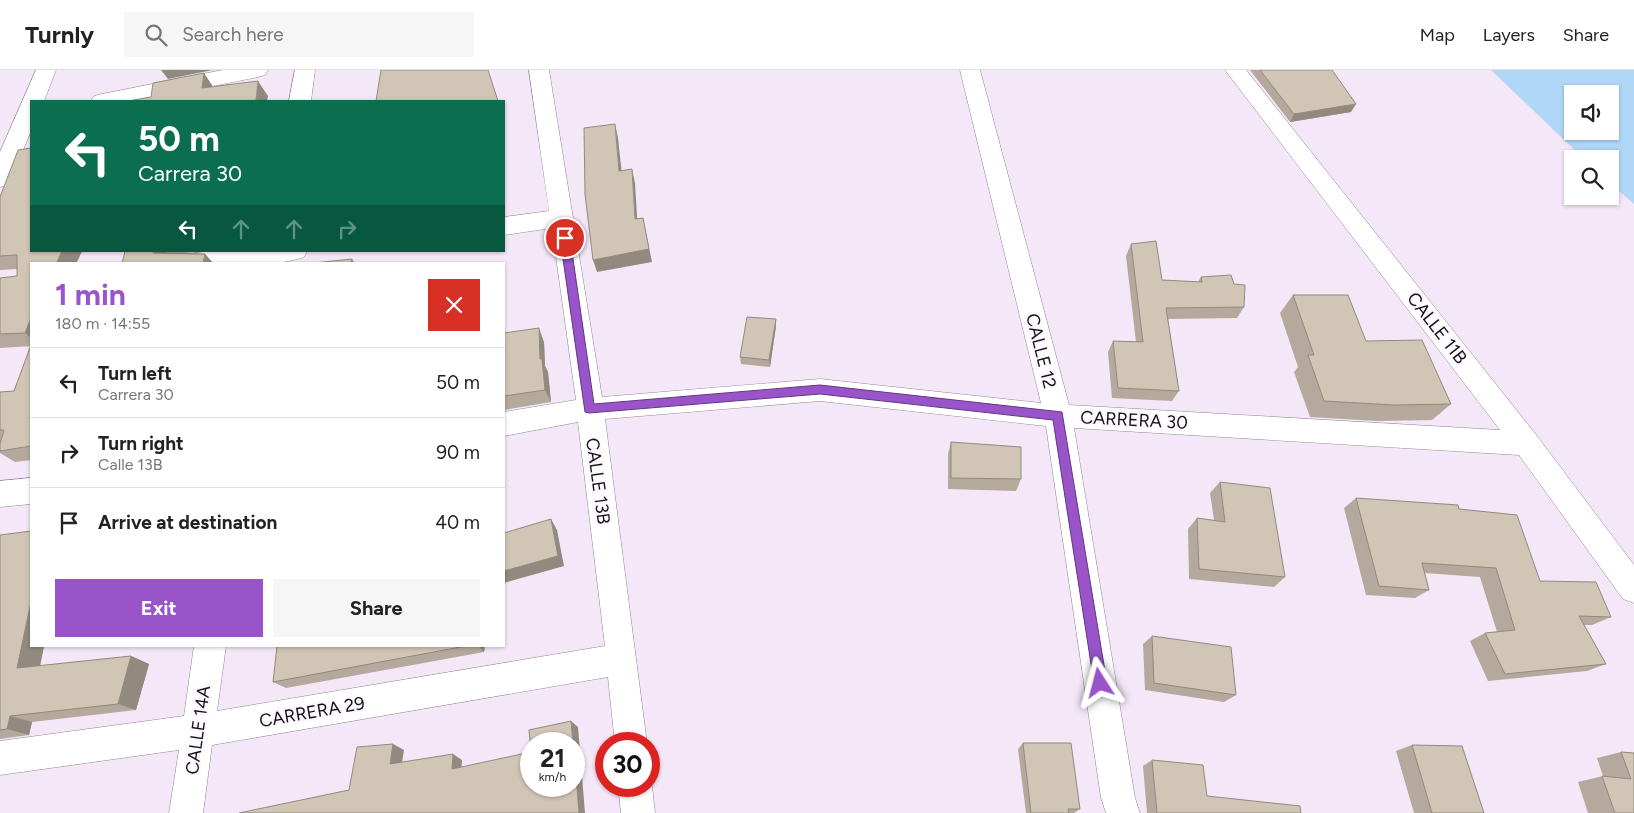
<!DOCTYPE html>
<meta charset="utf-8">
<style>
:root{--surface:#fff;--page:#f6f6f6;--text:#222;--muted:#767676;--line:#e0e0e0;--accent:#9854c8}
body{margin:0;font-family:Figtree,sans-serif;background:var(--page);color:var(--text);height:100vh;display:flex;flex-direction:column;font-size:19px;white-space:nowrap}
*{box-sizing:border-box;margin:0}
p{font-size:16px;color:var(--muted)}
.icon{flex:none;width:28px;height:28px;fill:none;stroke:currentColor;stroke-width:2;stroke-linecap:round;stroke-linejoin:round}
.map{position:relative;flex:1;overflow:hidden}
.side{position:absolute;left:30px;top:192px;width:475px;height:385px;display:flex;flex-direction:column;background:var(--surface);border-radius:0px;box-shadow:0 1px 4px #0004}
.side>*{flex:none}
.banner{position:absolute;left:30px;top:30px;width:475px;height:152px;border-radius:0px;box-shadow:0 1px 4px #0004;background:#0b6e4f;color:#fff;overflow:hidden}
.fabs{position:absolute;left:1564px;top:15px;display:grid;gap:10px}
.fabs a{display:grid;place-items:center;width:55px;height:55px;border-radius:0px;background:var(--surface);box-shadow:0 1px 4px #0004;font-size:25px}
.speed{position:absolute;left:520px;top:662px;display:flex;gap:10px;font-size:25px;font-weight:700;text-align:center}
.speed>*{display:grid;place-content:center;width:65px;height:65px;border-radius:50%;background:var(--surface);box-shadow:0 1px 4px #0004;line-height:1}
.speed small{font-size:12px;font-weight:400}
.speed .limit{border:8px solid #d22;background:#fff;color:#111}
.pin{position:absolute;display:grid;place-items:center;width:42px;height:42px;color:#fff;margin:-21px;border:2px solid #fff;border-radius:50%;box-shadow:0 1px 5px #0007}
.me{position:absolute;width:55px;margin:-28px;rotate:351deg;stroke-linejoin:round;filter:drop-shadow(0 0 4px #0008)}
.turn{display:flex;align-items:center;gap:18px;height:105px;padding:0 25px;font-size:22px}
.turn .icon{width:65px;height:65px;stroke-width:2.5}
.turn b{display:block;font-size:35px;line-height:42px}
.lanes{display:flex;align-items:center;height:48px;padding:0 25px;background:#0003;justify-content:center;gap:25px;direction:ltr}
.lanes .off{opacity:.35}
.round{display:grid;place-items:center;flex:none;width:52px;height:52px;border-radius:0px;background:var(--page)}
.headline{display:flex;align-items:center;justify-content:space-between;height:85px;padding:0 25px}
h1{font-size:30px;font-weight:700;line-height:38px;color:var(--accent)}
.primary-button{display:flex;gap:10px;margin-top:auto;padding:10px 25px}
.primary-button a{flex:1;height:58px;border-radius:0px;background:var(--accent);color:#fff;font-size:20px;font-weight:700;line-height:58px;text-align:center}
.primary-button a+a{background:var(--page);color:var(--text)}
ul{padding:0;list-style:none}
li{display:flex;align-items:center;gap:15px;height:70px;padding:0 25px;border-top:1px solid var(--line)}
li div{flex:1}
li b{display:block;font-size:19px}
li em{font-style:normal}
header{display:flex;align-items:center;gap:30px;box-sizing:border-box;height:70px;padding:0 25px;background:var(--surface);border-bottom:1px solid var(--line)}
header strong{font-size:24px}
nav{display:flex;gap:28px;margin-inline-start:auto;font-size:18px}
.search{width:350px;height:45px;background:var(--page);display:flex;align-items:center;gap:12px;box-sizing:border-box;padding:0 18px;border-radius:0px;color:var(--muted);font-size:19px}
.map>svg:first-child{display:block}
.water{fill:#b0d7f8;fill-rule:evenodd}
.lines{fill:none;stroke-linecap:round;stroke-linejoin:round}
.minor-casing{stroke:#908493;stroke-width:1}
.minor{fill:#fff;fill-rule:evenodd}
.wall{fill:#b4a99c}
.shaded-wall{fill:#928a7f}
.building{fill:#d1c5b5;stroke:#928a7f}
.route{fill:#9854c8;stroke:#633782}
.labels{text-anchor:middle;stroke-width:5;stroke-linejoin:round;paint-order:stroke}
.street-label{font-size:18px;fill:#151016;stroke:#fcf8fe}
</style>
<header>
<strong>Turnly</strong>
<div class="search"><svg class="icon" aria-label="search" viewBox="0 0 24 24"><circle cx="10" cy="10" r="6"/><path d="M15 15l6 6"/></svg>Search here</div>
<nav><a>Map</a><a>Layers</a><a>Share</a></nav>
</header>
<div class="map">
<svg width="1634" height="743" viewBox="0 0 1634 743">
<rect width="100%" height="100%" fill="#f4e7f8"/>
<!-- water -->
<path class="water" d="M1491,0h143v134l-24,-21v-24h-26zM1572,24h38v37h-38z"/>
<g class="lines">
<defs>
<path id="minor" d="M36,0h20l-12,31h-13v30l-20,48 -3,6 -8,2v-35z
M223,0h45l-3,5 -7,2 -121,24h-46l3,-5 8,-2z
M295,0h20l-4,31h-22z
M529,0h20l53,327 218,-18 221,24 -81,-333h20l89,335 431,25 -275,-360h21l291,366 97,129v38l-11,-4 -104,-144 -445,-27 61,370 5,15h-34l-5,-15 -55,-372 -226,-25 -215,18 42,325h-32l-7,-67 -396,68 -9,68h-34l10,-63 -179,25v-34l184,-25 10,-70h32l-9,65 388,-65 -27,-224 -74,14v-24l72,-12 -24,-172 -48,7v-18l45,-6z
M209,181h98l-3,6c-39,13 -97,7 -138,7l3,-7z
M31,408v26l-31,3v-26z
M649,709l3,7 3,27h-34l-3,-27h31z"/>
</defs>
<!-- minor casing -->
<use href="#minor" class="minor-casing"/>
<!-- minor -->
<use href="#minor" class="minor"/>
</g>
<!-- wall -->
<path class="wall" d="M1250,0h82l19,42 -61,10z
M0,127l82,54 -6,13h-45v196l-16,2 -15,-9v-61l14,-1 17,-45 -31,2v-70l17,-2v-7l-17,1z
M1131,174l31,36 36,2 3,-5 33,7 10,23 -7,11 -69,1 11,72 -7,10 -60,-3 -4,-46 5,-11 23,1 -10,-86z
M125,181h77l-17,2 20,1 9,10h-92z
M1293,225l73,46 85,63 -19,16 -55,1 -67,-4 -16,-45 4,-5 -18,-54z
M776,249v7l-6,41 -29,-3 -1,-7z
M504,263l40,9 1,24 3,6 3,30 -47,8z
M951,372l70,37 -5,12 -68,-2v-35z
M1220,412l65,95 -11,10 -85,-8 -1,-50 9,-11 17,2 -4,-27z
M1356,428l103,11 81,72 71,36 -19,8h-8l22,39 -19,7 -99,10 -18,-40 15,-8 12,-1 -17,-55 -56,-4 5,17 -14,8 -49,-3 -22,-87z
M0,465l44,111 -4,20 91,-10 18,8 -13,46 -104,12 -3,13 -29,4z
M1152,566l84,59 -12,7 -79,-12 -2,-46z
M277,576h208l-1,6 -198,36 -13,-6z
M1023,673l57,66 -6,4h-48l-8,-64z
M1412,675l72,68h-70l-18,-62z
M1621,682l13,1v60h-46l-10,-31 25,-6 -6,-18z
M1152,690l55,36 94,17h-154l-4,-47z"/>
<!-- shaded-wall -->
<path class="shaded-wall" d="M161,0h52l-45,9z
M204,3l10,15h-12z
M258,11l10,15 -1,5h-11z
M1356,34l-5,8 -61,10 4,-8z
M615,54l3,14 5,46 -4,-13z
M632,99l3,14 3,49 -3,-13z
M643,148l9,44 -55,10 -4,-12z
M62,181h20l-6,13h-20z
M153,181h12l4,4 -5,8z
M205,184l9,10h-11z
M352,189l3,5h-4z
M31,248v20l-6,-5z
M776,249v7l-6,41 -1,-7z
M539,258l5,14 1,24 3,6 3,30 -6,-12 -5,-31z
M551,449l6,11 7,36 -60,17v-12z
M31,532v44h13l-6,30 -21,-8z
M478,576h7l-1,6z
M131,586l18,8 -13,46 -18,-6z
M10,646l22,6 -3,13 -22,-6z
M571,651l7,6 7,86h-6z
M393,674l11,6 -3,19 -11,-5z
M453,684l9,6 -1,14 -9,-5z"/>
<!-- building -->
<path class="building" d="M381,0h107l10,31h-122z
M1260,0h72l24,34 -62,10z
M204,3l-2,15 56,-7 -2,20h-128l23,-4 2,-14z
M615,54l4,47 13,-2 3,50 8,-1 6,31 -56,11 -8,-66 -1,-66z
M31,78v103h31l-6,13h-25v54l-6,15 -25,1v-56l17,-2v-21l-17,1v-59l18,-47z
M1156,171l6,39 40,2 -1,-5 30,-2 3,9 11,1 -1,22 -78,1 13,83 -61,-3 -5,-47 30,1 -12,-98z
M125,181h28v2l52,1 -2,10h-81z
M352,189l-1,5h-47z
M1293,225h55l18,46 56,-1 29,64 -57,1 -70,-4 -16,-46h6z
M747,247l29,2 -7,41 -29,-3z
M539,258l1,31h2l3,31 -41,6v-63z
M31,275v101l-31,5v-7l4,-14h-4v-38l14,-1z
M951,372l70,5v32l-70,-1z
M1220,412l50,6 15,89 -86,-8 -2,-51 28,4z
M1356,428l102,7 1,4 58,6 23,66 56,1 15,35 -32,-1 27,48 -101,10 -20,-41 30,-3 -19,-62 -74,-5 7,27 -50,-4z
M551,449l7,37 -54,15v-38z
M31,461v71l-14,66 114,-12 -13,48 -108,12 -3,13 -7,1v-195z
M1152,566l79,11 5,48 -82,-12z
M277,576h189l-193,36z
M571,651l2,23h-42v42h43v-35l5,62h-340l110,-23 8,-43 36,-3 -3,20 63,-10 -1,15 79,-17 -2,-22z
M1023,673h48l9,66h-12l1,4h-38z
M1412,675l50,1 22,67h-52z
M1621,682l13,1v60h-19l-13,-37 29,3z
M1152,690l51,5 4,31 93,10 1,7h-144z"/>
<!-- route -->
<path class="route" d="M565,164l5,4 24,166 226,-19 242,27 45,271 -2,5 -5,2 -5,-2 -1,-5 -41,-263 -233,-26 -231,19 -4,-1 -25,-174z"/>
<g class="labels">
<!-- street labels -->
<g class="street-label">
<text transform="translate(1437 258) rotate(52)" y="6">CALLE 11B</text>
<text transform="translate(1041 281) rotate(76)" y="6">CALLE 12</text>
<text transform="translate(1134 350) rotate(3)" y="6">CARRERA 30</text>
<text transform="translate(598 411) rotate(82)" y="6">CALLE 13B</text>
<text transform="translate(312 642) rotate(-10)" y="6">CARRERA 29</text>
<text transform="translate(198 660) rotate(-82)" y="6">CALLE 14A</text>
</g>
</g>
</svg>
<div class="fabs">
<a><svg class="icon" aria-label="sound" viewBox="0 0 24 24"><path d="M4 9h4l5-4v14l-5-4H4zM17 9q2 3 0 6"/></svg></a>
<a><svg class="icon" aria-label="search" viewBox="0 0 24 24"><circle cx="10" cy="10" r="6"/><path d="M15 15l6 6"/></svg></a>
</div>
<div class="speed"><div>21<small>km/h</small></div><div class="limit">30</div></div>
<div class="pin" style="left:565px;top:168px;background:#d93025"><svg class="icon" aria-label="arrive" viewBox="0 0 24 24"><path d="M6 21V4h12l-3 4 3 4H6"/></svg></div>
<svg class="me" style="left:1100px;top:613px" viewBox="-20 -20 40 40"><path d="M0-17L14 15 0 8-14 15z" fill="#9854c8" stroke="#fff" stroke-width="4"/></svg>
<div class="banner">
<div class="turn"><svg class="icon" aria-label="left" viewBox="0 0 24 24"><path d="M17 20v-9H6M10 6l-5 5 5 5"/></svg><div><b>50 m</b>Carrera 30</div></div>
<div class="lanes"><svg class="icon" aria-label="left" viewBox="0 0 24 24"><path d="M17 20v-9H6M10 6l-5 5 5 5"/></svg><svg class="icon off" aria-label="ahead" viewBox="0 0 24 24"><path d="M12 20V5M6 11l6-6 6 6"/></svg><svg class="icon off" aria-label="ahead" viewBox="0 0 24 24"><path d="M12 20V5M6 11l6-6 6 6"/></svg><svg class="icon off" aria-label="right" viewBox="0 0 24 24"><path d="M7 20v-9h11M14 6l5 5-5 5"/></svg></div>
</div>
<section class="side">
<div class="headline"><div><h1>1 min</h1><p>180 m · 14:55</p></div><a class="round" style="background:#d93025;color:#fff"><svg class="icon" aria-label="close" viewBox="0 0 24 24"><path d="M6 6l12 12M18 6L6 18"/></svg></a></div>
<ul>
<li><svg class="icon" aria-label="left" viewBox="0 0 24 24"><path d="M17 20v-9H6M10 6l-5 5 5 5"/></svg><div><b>Turn left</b><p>Carrera 30</p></div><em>50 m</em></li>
<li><svg class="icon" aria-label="right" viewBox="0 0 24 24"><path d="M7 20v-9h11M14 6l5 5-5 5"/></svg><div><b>Turn right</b><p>Calle 13B</p></div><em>90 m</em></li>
<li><svg class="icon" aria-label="arrive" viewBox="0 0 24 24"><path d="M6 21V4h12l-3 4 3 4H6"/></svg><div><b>Arrive at destination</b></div><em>40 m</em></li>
</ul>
<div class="primary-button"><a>Exit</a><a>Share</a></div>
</section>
</div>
